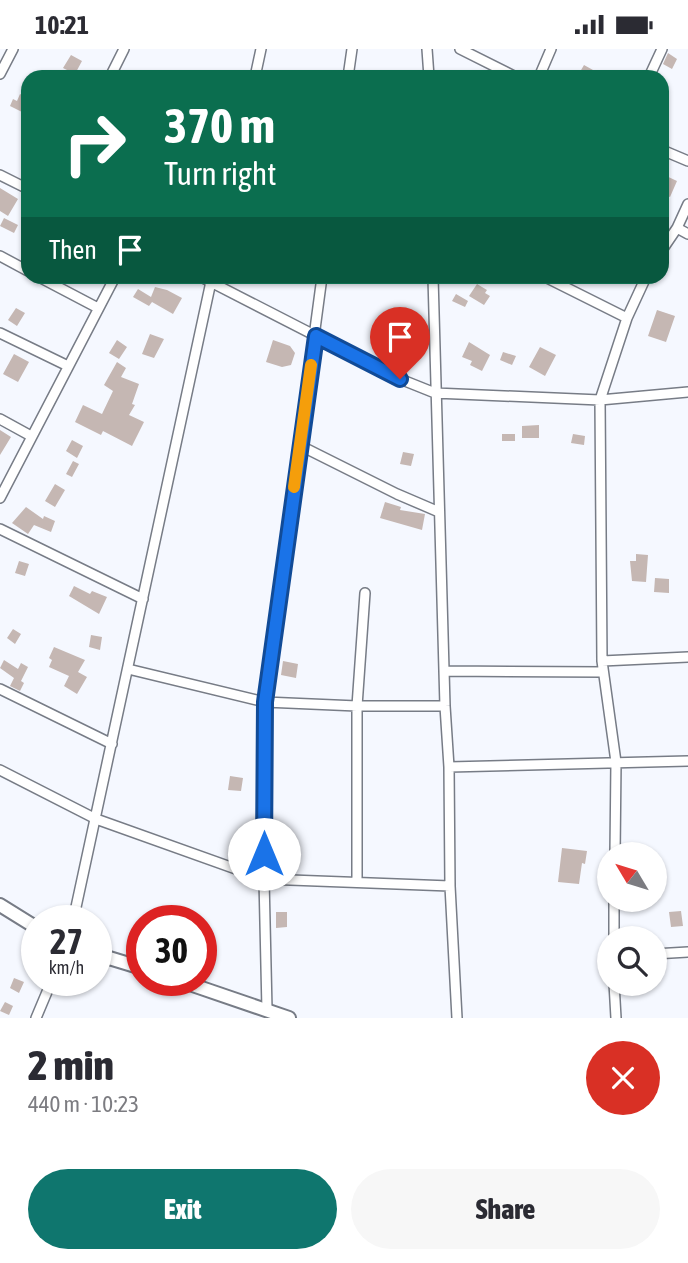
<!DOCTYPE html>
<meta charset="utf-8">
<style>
:root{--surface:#fff;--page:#f7f7f7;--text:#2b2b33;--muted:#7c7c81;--accent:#0f766e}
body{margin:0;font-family:"Asap Condensed",sans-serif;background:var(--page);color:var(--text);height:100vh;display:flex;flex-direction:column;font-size:26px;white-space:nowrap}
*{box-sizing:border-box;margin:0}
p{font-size:23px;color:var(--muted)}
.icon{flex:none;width:38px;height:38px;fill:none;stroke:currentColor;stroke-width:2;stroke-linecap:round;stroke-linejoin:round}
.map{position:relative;height:969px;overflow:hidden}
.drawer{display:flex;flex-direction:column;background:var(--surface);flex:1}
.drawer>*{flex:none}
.top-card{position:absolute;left:21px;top:21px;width:648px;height:214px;border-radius:21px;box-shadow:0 2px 5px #0004;background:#0b6e4f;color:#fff;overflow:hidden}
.needle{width:46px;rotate:308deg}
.fabs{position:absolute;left:597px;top:793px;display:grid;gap:14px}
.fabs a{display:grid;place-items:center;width:70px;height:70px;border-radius:50%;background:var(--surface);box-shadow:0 2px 5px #0004;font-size:35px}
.speed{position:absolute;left:21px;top:856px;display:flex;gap:14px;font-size:35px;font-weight:700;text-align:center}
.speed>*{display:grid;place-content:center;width:91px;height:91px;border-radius:50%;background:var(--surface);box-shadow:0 2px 5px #0004;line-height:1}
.speed small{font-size:18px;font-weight:400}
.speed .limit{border:10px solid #d22;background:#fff;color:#111}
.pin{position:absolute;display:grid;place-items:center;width:60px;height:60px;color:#fff;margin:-72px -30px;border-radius:50% 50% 50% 0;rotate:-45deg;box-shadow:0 0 7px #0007}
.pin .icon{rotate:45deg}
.me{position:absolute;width:77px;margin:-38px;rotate:0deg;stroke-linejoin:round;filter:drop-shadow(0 0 5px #0008)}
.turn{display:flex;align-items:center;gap:24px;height:147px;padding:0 28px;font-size:32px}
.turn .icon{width:91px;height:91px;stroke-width:2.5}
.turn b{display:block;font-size:49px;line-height:60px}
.then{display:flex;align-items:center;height:66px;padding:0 28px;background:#0003;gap:14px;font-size:26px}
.round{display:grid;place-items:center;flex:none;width:74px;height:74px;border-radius:37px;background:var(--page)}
.summary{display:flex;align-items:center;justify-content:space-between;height:119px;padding:0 28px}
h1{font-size:42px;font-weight:800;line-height:52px}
.primary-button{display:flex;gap:14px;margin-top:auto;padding:14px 28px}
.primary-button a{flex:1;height:80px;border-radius:42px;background:var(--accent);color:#fff;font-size:28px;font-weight:800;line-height:80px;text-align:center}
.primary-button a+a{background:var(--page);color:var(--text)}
.status{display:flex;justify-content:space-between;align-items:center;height:49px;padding:0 35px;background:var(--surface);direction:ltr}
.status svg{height:19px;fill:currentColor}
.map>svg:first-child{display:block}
.building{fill:#c5b7b3}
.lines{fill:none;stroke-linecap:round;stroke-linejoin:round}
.street-casing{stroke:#777c86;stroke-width:12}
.secondary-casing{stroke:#777c86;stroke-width:16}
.street{stroke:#fff;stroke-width:9}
.secondary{stroke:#fff;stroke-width:12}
.route-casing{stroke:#114b97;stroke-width:18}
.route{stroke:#1a73e8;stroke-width:12}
.slow{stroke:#f59e0b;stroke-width:12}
</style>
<div class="status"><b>10:21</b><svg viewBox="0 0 49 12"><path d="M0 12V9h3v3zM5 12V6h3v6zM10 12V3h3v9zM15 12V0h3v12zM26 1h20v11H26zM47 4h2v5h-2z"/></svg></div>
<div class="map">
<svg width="688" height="969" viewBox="0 0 688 969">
<rect width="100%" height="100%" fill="#f5f8ff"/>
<!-- building -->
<path class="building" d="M668,4l9,6 -5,10 -9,-5z
M71,6l11,6 -7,13 -12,-6z
M584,16l9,5 -4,7h-12z
M20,45l8,4v17l-18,-9 3,-7 4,2z
M662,125l15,7 -7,16 -8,-3z
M0,139l18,11 -10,17 -8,-5z
M4,169l14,7 -4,8 -14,-7z
M477,235l10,6 -2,3 5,3 -6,9 -15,-9z
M155,238l12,3 15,8 -9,16 -21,-12 -3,4 -16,-9 5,-8 13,8z
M456,245l12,7 -3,6 -13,-6z
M16,259l9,5 -8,13 -9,-6z
M657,261l18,6 -9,26 -18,-6z
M150,285l14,5 -10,19 -12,-4z
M117,291l10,7 -8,12 -10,-6z
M273,291l17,6 5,7 -4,12 -9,2 -16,-5z
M469,293l21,13 -8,16 -12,-6 2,-4 -10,-4z
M540,298l16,8 -11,21 -16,-9z
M503,303l13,4 -4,9 -12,-5z
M14,305l15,8 -11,20 -15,-8z
M117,313l9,6 -5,9 18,7 -7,20 3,1 -6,10 15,7 -12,24 -29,-15 -2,4 -26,-13 8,-17 19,9 11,-23 -9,-6z
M539,376v13h-17v-12z
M0,381l11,7 -11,18z
M502,385h13v7h-13z
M573,385l12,2 -1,9 -13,-2z
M72,391l11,6 -6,12 -11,-7z
M403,403l11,2 -3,12 -11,-2z
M73,412l6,3 -7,13 -6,-3z
M55,435l10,6 -10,17 -10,-6z
M385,453l16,5 -1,3 25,4 -3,16 -42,-12z
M26,458l17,12 1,-3 11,5 -4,11 -17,-7 -6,9 -16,-11z
M636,505l12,1 -2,27 -14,-1 -2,-20h6z
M19,512l10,3 -4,12 -10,-3z
M655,529l14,1v14l-15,-1z
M74,537l16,8 2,-3 15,6 -8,17 -30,-18z
M13,580l8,5 -6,10 -8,-6z
M91,586l11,2 -2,13 -11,-3z
M54,598l31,13 -7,12 9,5 -10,17 -13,-8 5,-10 -20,-9 3,-7 -3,-2z
M4,611l14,9 3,-6 7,4 -7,14 3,2 -4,8 -10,-5 4,-8 -14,-10z
M283,612l15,3 -2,14 -15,-3z
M230,727l13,2 -2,13 -13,-1z
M562,799l25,3 -2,13 -3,-1 -3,21 -21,-2z
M681,862l2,15 -12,1 -2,-15z
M276,863h11v15l-11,1z
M14,929l10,4 -5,11 -9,-5z
M5,953l8,4 -4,9 -9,-4z"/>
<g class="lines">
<defs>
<path id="street" d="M427,0l2,28
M460,0l56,28
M0,25l13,-25
M110,28l14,-28
M255,28l6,-28
M348,28l4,-28
M539,28l12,-28
M649,28l13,-28
M662,101l26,11
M0,126l28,14
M677,179l11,6
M662,201l15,-22 11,-24
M0,207l28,15
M39,228l59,31
M201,228l199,102 35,14 165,7 88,-8
M433,228l12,429 4,61 1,119 7,132
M545,228l82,41
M0,284l68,33
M0,370l31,17
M299,396l98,49 42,18
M0,449l115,-221
M0,480l143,70
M602,612l86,-4
M128,620l137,33 92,4h88
M444,622l159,1
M0,640l112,55
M449,718l239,-6
M0,721l96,49 168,60 186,7
M615,805l1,-92 -14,-101 -2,-261 27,-82 19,-41
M357,833v-176l8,-113
M73,872l139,-644
M614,889v-39
M654,905l34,-2
M614,934l2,35
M267,961l-3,-131 1,-177 57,-425
M36,969l16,-38"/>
<path id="secondary" d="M0,856l37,23
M96,905l46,14
M178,931l111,38"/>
</defs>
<!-- street casing -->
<use href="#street" class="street-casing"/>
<!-- secondary casing -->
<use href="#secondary" class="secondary-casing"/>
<!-- street -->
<use href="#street" class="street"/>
<!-- secondary -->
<use href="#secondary" class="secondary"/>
</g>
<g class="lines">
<defs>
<path id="route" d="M264,805l1,-152 51,-366 84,43"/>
</defs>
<!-- route casing -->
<use href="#route" class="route-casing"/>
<!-- route -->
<use href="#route" class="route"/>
<!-- slow -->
<path class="slow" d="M294,438l17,-122"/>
</g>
</svg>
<div class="fabs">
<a><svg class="needle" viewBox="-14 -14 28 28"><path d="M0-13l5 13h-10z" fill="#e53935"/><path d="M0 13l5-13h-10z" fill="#7c7c81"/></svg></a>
<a><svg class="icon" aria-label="search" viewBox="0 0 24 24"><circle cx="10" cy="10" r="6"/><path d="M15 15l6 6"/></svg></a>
</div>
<div class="speed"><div>27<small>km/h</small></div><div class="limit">30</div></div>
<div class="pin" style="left:400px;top:330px;background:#d93025"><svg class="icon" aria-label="arrive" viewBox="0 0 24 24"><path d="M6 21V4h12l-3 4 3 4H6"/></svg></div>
<svg class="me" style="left:264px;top:805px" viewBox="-20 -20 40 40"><circle r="19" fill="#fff"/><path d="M0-13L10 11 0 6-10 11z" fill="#1a73e8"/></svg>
<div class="top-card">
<div class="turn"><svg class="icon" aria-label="right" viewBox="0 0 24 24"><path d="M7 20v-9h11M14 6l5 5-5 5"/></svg><div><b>370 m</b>Turn right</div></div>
<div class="then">Then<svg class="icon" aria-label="arrive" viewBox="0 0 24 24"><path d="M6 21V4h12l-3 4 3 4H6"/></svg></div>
</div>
</div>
<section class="drawer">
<div class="summary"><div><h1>2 min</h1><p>440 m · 10:23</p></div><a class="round" style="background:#d93025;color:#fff"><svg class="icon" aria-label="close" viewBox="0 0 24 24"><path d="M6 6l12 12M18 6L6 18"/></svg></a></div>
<div class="primary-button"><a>Exit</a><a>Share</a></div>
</section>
